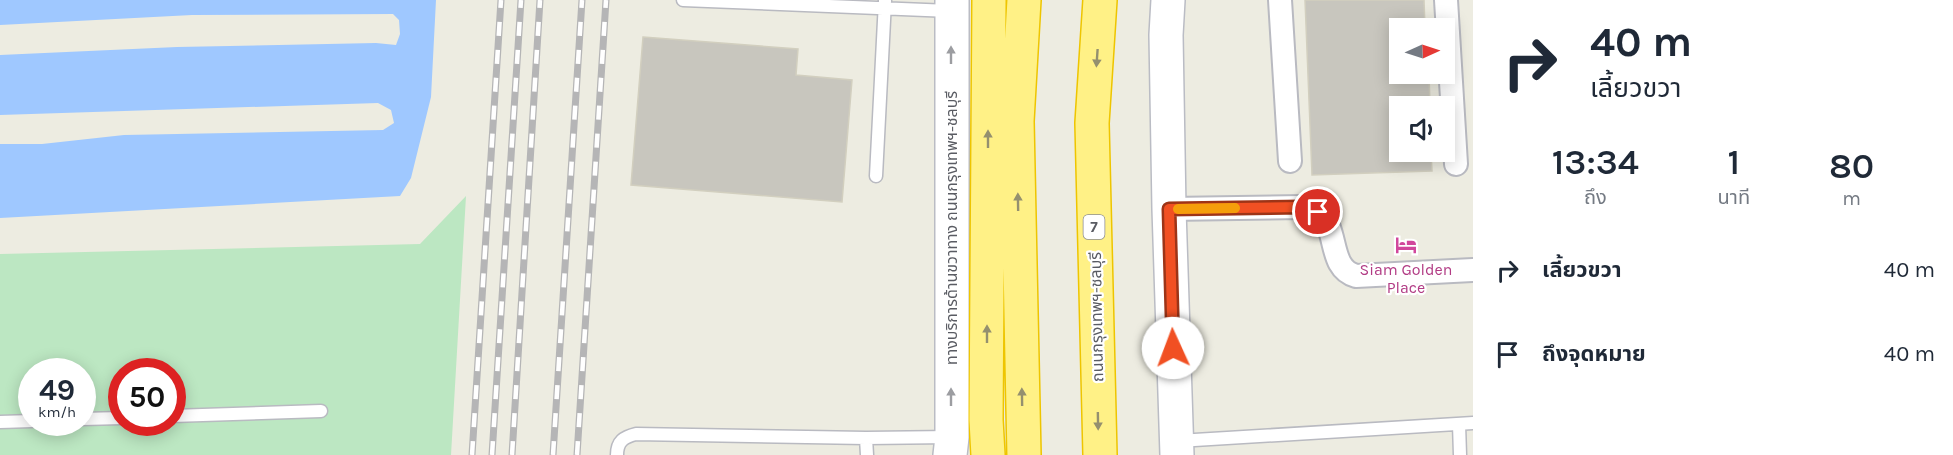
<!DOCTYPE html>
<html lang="th">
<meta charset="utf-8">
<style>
:root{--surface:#fff;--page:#f2f2f3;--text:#1f2937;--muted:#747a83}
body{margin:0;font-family:Karla,"Noto Sans Thai",sans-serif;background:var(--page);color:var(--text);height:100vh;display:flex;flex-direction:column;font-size:22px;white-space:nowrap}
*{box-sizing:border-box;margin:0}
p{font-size:20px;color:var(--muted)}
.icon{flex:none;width:33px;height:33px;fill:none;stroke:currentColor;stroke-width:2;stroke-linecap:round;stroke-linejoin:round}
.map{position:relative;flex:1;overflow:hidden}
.details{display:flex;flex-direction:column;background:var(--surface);width:480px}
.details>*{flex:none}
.top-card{background:#fff;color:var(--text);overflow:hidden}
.needle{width:39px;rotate:87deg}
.fabs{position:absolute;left:1389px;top:18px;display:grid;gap:12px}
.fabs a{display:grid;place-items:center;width:66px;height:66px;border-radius:0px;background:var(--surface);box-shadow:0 3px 15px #0003;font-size:30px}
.speed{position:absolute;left:18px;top:358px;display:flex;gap:12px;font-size:30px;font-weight:700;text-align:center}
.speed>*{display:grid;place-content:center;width:78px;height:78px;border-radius:50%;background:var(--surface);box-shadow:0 3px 15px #0003;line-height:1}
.speed small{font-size:15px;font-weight:400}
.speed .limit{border:9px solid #d22;background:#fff;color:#111}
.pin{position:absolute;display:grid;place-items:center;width:51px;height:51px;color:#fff;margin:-26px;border:3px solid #fff;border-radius:50%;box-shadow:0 2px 6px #0007}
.me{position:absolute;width:66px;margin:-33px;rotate:358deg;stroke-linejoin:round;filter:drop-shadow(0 0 4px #0008)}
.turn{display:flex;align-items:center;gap:21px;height:126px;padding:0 18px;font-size:27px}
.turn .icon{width:78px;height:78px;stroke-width:2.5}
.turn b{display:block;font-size:42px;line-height:51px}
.eta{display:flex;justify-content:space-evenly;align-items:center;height:102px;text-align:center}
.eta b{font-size:36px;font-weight:600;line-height:42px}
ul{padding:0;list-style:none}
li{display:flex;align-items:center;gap:18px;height:84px;padding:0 18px}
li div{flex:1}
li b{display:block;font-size:22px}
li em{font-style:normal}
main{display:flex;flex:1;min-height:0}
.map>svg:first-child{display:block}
.green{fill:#bce7c2;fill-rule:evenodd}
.water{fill:#9fc8ff}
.building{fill:#c8c6be;stroke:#d2cfbf;stroke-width:1.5}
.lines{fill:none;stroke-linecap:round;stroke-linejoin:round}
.lane-casing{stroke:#b9bac1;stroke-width:15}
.street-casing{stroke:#b9bac1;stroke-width:26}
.secondary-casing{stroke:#babcc4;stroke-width:36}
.highway-casing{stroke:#eec500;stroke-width:36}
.lane{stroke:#fff;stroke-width:12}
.street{stroke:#fff;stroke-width:22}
.secondary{stroke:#fff;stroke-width:33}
.highway{stroke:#fff186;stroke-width:33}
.rail-casing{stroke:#b5b5b6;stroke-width:7}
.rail{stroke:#fff;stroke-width:4.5;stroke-dasharray:14;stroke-linecap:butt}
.oneway{fill:#9c9da1}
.oneway2{fill:#94906f}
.route-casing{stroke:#9d3417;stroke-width:15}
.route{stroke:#f15023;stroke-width:10}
.slow{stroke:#f59e0b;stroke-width:10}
.labels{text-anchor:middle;stroke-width:4.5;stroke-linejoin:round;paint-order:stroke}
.shield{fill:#fff;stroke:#8c8d92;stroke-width:1.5}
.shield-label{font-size:15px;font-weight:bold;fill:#5a5c63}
.street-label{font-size:16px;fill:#5a5c63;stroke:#fff}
.hotel-label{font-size:16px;fill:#b23c85;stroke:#fff}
</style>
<main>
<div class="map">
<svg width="1473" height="455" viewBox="0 0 1473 455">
<rect width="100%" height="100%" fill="#edece1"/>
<!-- green -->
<path class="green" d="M466,196l-15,259h-451v-201l420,-10zM32,372h50v51h-50zM122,372h50v51h-50z"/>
<!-- water -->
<path class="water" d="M0,0h436l-5,97 -20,81 -11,18 -400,22v-74h42l82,-9 259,-5 11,-7 -3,-13 -13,-7 -378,12v-60l177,-8 199,-4 20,2 4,-11 -1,-14 -6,-6 -201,1 -192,10z"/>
<!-- building -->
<path class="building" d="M1305,0h119l1,28h-25v46h29l1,32h-30v46h31l1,19 -120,4z
M643,37l155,12 -2,26 56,5 -10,122 -211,-17z"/>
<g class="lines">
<defs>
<path id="lane" d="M683,0l267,11
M876,176l9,-175
M172,416l149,-5
M82,419l40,-1
M0,422l32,-1
M1459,424l1,31
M866,438l1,17
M1178,441l295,-18
M617,455c0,-14 7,-18 19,-21l230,4 85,-1"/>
<path id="street" d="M1280,0l10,161
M1446,0l10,164
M1169,209l133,-2c6,2 14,3 18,7 19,17 8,54 36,62l117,-6"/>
<path id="secondary" d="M1168,0l-2,35 3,174 8,246
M950,455l2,-18v-437"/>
<path id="highway" d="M988,455l-2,-35 3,-420
M1024,455l-7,-334 7,-121
M1100,455l-8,-332 8,-123"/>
</defs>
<!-- lane casing -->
<use href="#lane" class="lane-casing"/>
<!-- street casing -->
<use href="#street" class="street-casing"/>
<!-- secondary casing -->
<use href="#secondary" class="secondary-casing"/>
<!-- highway casing -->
<use href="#highway" class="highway-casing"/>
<!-- lane -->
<use href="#lane" class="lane"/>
<!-- street -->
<use href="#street" class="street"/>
<!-- secondary -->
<use href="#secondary" class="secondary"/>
<!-- highway -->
<use href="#highway" class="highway"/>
<defs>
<path id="rail" d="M472,455l29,-455
M492,455l29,-455
M512,455l28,-455
M553,455l29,-455
M577,455l29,-455"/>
</defs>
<!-- rail casing -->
<use href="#rail" class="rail-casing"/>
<!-- rail -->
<use href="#rail" class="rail"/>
</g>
<!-- one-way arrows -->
<defs><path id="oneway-solid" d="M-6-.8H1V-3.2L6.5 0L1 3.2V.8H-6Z" transform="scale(1.5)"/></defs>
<g class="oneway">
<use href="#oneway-solid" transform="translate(951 55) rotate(-90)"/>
<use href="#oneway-solid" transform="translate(951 397) rotate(-90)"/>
</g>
<g class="oneway2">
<use href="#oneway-solid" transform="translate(1097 58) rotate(94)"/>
<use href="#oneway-solid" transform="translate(988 139) rotate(-90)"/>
<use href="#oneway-solid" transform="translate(1018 202) rotate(-91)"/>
<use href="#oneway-solid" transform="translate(987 334) rotate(-90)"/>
<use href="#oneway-solid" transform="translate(1022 397) rotate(-91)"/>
<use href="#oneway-solid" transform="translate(1098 421) rotate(89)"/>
</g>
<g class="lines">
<defs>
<path id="route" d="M1173,348l-4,-139 133,-2 16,5"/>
</defs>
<!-- route casing -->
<use href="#route" class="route-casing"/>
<!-- route -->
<use href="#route" class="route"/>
<!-- slow -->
<path class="slow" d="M1178,209l57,-1"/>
</g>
<!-- icons -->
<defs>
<symbol id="hotel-bare" viewBox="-9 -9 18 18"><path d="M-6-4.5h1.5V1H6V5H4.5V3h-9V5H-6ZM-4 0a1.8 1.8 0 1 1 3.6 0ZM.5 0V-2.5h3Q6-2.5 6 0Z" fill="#d1479c" stroke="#fff" stroke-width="2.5" paint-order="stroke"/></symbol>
</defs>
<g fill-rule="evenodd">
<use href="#hotel-bare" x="1391" y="230" width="30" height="30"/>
</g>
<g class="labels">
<!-- shield labels -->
<rect class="shield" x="1083.5" y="215" width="21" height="24" rx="4.5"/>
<g class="shield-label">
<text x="1094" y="232">7</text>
</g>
<!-- street labels -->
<g class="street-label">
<text transform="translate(951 228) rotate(-90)" y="6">ทางบริการด้านขวาทาง ถนนกรุงเทพฯ-ชลบุรี</text>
<text transform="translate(1096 317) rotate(-91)" y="6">ถนนกรุงเทพฯ-ชลบุรี</text>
</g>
<!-- hotel labels -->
<g class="hotel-label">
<text x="1406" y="275">Siam Golden<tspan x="1406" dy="18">Place</tspan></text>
</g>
</g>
</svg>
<div class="fabs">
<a><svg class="needle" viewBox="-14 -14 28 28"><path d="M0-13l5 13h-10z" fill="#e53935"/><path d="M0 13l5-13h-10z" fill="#747a83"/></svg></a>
<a><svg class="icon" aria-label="sound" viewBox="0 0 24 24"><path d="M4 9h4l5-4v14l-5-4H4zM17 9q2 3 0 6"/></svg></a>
</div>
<div class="speed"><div>49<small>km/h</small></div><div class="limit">50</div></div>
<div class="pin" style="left:1318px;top:212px;background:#d93025"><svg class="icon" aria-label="arrive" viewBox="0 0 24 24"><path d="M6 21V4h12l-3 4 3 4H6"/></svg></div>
<svg class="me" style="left:1173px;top:348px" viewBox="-20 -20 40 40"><circle r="19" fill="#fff"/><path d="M0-13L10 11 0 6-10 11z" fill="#f15023"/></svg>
</div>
<section class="details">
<div class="top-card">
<div class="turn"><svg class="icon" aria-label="right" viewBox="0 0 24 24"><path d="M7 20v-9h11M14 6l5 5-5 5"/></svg><div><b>40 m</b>เลี้ยวขวา</div></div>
</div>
<div class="eta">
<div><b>13:34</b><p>ถึง</p></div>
<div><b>1</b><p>นาที</p></div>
<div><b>80</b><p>m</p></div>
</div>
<ul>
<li><svg class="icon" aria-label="right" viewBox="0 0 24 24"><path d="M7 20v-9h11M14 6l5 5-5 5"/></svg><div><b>เลี้ยวขวา</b></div><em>40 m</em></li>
<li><svg class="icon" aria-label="arrive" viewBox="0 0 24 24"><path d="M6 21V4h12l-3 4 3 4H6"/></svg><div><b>ถึงจุดหมาย</b></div><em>40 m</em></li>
</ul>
</section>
</main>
